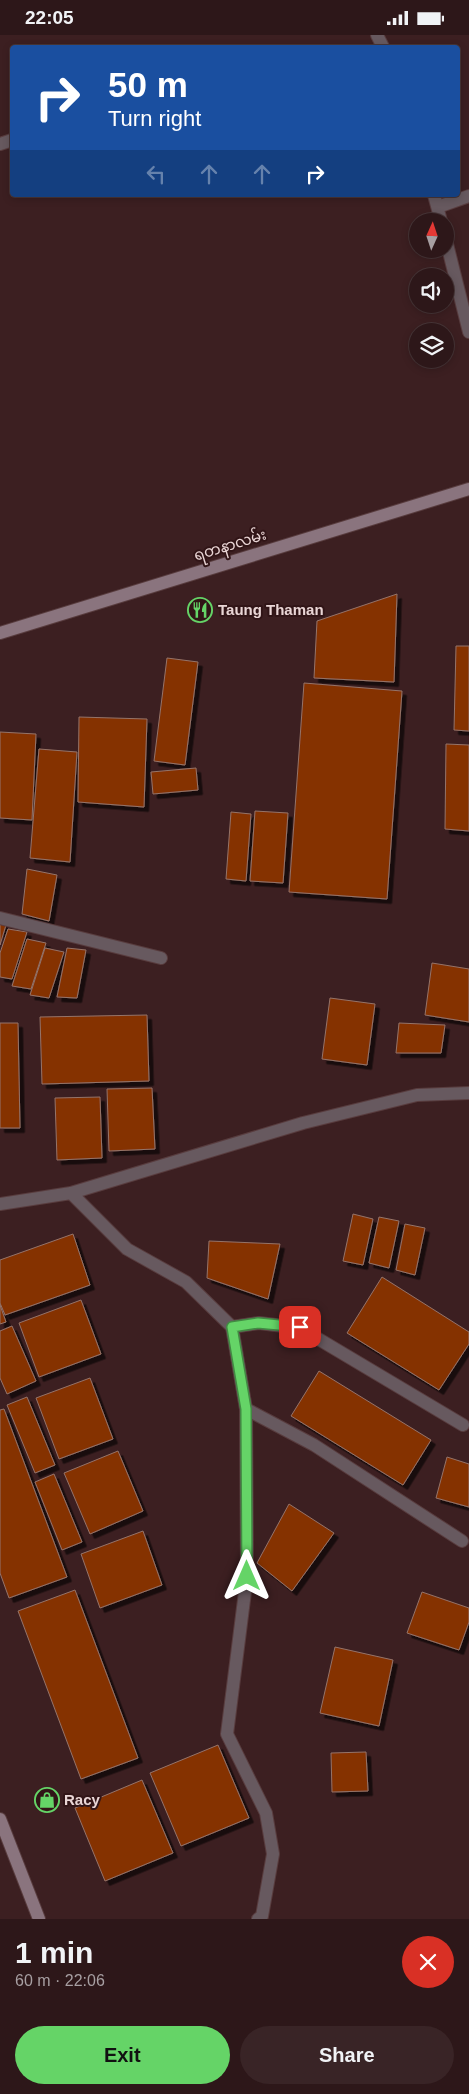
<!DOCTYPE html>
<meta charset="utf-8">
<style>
:root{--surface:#2d1719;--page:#392426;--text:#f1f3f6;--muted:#a79fa2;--line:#483638;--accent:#65d467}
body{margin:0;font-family:Helvetica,"Noto Sans Myanmar",sans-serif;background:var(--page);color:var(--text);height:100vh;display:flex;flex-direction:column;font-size:19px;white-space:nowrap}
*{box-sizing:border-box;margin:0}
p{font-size:16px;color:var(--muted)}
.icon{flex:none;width:28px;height:28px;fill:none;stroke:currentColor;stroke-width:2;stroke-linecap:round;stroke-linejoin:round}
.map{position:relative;height:1884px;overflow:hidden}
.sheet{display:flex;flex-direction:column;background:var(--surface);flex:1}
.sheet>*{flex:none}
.guide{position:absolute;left:10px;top:10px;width:450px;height:152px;border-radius:5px;box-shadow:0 2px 8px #0003,0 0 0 1px var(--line);background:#1a4fa0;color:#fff;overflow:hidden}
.needle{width:32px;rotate:3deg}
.buttons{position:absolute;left:409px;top:178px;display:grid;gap:10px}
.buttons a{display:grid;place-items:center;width:45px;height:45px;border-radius:50%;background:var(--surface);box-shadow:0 2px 8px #0003,0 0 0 1px var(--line);font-size:25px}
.pin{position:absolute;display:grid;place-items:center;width:42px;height:42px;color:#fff;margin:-21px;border-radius:10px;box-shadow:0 2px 8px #0006}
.me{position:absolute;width:55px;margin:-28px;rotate:0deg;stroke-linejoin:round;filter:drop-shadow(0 0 4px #0008)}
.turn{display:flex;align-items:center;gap:18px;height:105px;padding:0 15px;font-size:22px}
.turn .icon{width:65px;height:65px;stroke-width:2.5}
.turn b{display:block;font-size:35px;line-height:42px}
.lanes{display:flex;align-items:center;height:48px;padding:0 15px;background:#0003;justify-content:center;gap:25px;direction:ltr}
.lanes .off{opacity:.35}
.round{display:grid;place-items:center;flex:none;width:52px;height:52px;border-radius:26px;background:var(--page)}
.head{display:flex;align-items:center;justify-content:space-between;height:85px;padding:0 15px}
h1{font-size:30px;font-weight:700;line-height:38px}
.primary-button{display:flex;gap:10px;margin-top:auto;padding:10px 15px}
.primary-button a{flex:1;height:58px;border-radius:30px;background:var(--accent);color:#111;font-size:20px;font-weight:700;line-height:58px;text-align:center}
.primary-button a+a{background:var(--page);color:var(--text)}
.status{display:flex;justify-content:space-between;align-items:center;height:35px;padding:0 25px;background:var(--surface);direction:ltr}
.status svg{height:14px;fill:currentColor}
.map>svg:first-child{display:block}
.building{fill:#853006;stroke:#957468;filter:url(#shadow)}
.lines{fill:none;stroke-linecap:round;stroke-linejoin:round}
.service-casing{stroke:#583c3e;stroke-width:14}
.minor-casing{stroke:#583c3e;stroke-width:14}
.secondary-casing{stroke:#583c3e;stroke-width:14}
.service{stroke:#67595f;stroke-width:12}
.minor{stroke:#67595f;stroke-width:12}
.secondary{stroke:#8a747e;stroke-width:12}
.route-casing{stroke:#428a43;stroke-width:12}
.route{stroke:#65d467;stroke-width:9}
.labels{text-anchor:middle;stroke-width:4;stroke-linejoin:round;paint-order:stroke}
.street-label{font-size:15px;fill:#ead6d6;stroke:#311517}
.poi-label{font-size:15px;font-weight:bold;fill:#ead6d6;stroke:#311517;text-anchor:start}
</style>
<div class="status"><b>22:05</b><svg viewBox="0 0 49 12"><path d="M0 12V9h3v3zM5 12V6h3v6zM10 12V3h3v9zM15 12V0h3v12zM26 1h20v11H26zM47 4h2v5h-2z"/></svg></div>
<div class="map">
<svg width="469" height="1884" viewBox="0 0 469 1884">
<defs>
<filter id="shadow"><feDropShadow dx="4.5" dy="4.5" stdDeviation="0" flood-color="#0009"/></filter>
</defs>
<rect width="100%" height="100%" fill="#3c1f21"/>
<!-- building -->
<path class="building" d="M397,559l-3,88 -80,-4 3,-57z
M456,611h13v85l-15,-1z
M167,623l31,4 -13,103 -31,-4z
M304,648l98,8 -15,208 -98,-7z
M79,682l68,2 -3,88 -66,-5z
M0,697l36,2 -4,86 -32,-2z
M446,709l23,1v86l-24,-2z
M39,714l38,3 -7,110 -40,-4z
M196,733l2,22 -45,4 -2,-22z
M255,776l33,2 -5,70 -33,-2z
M231,777l20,2 -5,67 -20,-2z
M27,834l30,6 -8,46 -27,-7z
M0,888l6,2 -6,20z
M8,894l19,3 -15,47 -12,-2v-24z
M27,904l19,4 -15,46 -19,-3z
M45,913l19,4 -15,46 -19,-3z
M67,913l19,2 -9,48 -20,-1z
M432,928l37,6v53l-44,-7z
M330,963l45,6 -8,61 -45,-6z
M147,980l2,66 -107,3 -2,-67z
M0,988h18l2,105h-20z
M399,988l46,2 -4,28h-45z
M152,1053l3,61 -46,2 -2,-62z
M100,1062l2,61 -45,2 -2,-62z
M353,1179l20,5 -10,46 -20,-4z
M379,1182l20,4 -10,47 -20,-5z
M405,1189l20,4 -10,47 -19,-5z
M73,1199l17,51 -85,30 -5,-12v-43z
M209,1206l71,3 -12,55 -61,-21z
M382,1242l87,55v12l-30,46 -92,-57z
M81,1265l20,54 -62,23 -20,-54z
M0,1270l6,17 -6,2z
M12,1291l24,55 -29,13 -7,-16v-47z
M319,1336l112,69 -28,45 -112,-69z
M90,1343l23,61 -54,20 -23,-61z
M27,1362l28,68 -20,8 -28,-68z
M4,1374l63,168 -58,21 -9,-25v-163z
M118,1416l25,60 -53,23 -26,-61z
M447,1422l22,7v43l-33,-9z
M54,1439l28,68 -20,8 -27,-68z
M289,1469l45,29 -42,58 -35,-28z
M143,1496l19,54 -62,23 -19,-54z
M75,1555l63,168 -57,21 -63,-168z
M422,1557l47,16v14l-10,28 -52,-17z
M335,1612l58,13 -14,66 -59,-13z
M218,1710l31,73 -68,28 -31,-73z
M366,1717l2,39 -36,1 -1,-39z
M142,1745l31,73 -68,28 -30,-73z"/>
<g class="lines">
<defs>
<path id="service" d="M0,883l161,40"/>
<path id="minor" d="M377,0l6,12
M0,109l12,-4
M434,160l7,26
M438,172l31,-11
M445,201l24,96
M71,1158l56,56 59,33 46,45 14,82 1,167 -20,158 39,79 7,41 -11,62 -4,3
M0,1169l71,-11 232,-70 114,-28 52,-2
M232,1292l27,-4 41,5 163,97
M246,1374l68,36 148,96"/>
<path id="secondary" d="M0,598l469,-144
M0,1784l39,100"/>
</defs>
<!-- service casing -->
<use href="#service" class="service-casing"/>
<!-- minor casing -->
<use href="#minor" class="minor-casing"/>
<!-- secondary casing -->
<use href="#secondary" class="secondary-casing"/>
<!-- service -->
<use href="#service" class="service"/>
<!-- minor -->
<use href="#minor" class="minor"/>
<!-- secondary -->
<use href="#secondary" class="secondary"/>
</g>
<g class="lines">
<defs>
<path id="route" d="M247,1541l-1,-167 -14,-82 26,-4 42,4"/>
</defs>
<!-- route casing -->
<use href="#route" class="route-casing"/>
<!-- route -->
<use href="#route" class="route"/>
</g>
<!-- icons -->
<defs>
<symbol id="restaurant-ring" viewBox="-11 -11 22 22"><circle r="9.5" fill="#311517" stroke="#65d467" stroke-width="1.5"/><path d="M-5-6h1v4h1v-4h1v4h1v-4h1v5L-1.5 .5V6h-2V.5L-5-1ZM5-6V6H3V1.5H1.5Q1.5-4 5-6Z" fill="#65d467"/></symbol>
<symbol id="shop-ring" viewBox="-11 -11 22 22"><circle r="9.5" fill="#311517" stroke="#65d467" stroke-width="1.5"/><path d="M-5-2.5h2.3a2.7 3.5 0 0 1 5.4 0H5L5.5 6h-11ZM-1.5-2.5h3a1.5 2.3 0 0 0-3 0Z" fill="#65d467"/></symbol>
</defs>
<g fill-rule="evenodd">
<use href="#restaurant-ring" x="186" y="561" width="28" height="28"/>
<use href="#shop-ring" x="33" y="1751" width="28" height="28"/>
</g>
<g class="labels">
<!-- street labels -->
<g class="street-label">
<text transform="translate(230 510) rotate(-17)" y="5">ရတနာလမ်း</text>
</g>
<!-- poi labels -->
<g class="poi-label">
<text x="218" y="580">Taung Thaman</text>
<text x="64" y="1770">Racy</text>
</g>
</g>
</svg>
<div class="buttons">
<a><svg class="needle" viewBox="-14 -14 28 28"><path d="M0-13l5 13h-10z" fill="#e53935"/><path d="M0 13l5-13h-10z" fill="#a79fa2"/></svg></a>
<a><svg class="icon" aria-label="sound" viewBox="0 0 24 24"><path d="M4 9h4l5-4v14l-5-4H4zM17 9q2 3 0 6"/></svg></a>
<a><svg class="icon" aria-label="layers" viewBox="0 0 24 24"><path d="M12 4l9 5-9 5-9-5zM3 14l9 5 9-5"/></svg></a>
</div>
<div class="pin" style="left:300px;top:1292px;background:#d93025"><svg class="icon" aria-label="arrive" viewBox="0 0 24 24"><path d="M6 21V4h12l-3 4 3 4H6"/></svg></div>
<svg class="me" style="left:247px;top:1541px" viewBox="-20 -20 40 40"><path d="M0-17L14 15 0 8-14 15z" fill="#65d467" stroke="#fff" stroke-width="4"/></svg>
<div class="guide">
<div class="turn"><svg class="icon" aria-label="right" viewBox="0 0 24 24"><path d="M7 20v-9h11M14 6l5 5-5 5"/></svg><div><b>50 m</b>Turn right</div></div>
<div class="lanes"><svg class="icon off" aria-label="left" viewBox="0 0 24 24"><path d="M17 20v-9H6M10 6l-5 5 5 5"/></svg><svg class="icon off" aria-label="ahead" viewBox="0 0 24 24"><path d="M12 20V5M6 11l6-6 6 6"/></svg><svg class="icon off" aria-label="ahead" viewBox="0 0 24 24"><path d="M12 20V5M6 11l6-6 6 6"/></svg><svg class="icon" aria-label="right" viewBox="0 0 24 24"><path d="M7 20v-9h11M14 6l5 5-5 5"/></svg></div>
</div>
</div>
<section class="sheet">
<div class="head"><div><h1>1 min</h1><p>60 m · 22:06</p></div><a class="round" style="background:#d93025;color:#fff"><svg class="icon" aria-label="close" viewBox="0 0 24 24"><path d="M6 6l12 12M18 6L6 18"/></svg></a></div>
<div class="primary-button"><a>Exit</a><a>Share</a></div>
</section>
